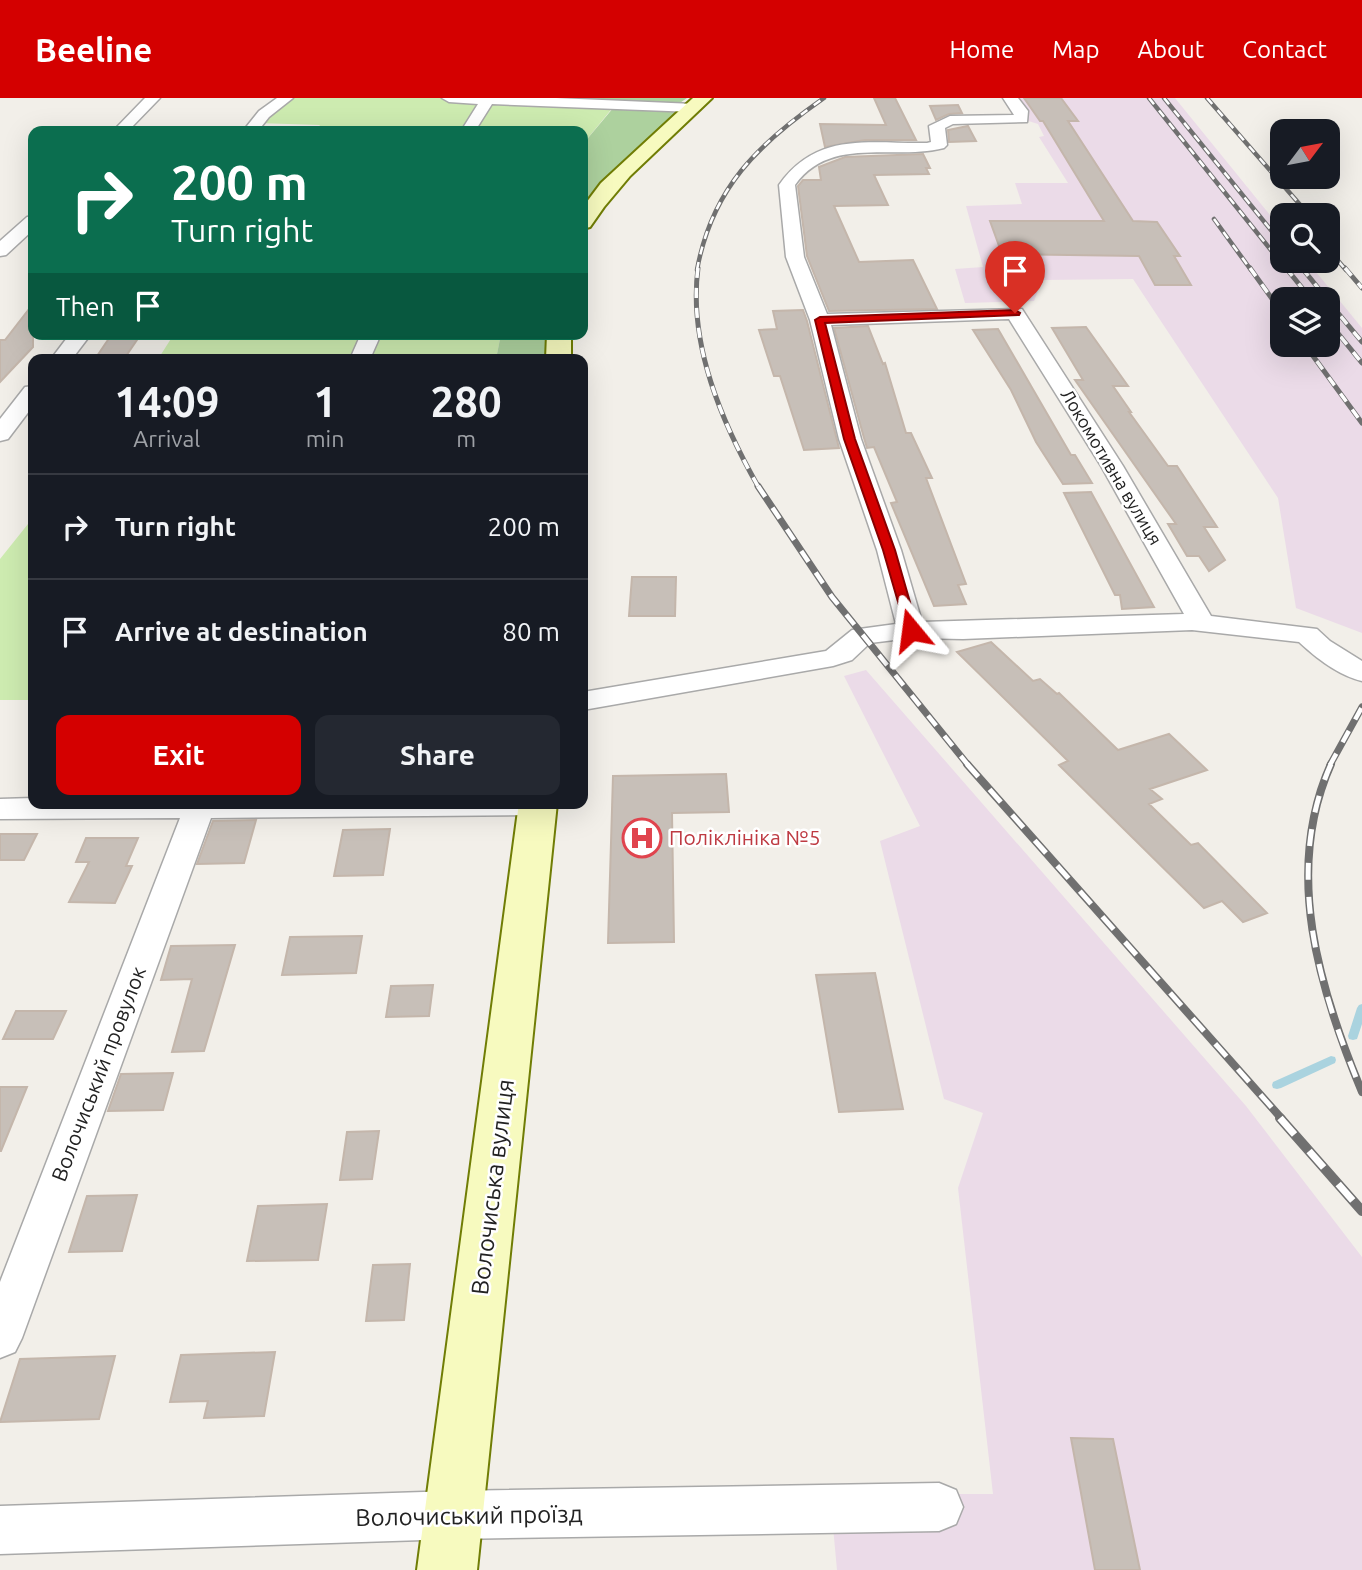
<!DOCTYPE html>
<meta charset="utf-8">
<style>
:root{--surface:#171b24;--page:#242831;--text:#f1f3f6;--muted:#9ea1a6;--line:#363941;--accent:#d40000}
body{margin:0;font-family:Ubuntu,sans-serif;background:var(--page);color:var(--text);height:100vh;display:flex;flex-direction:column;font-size:26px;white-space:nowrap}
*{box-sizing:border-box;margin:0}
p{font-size:23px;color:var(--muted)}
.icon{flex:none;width:38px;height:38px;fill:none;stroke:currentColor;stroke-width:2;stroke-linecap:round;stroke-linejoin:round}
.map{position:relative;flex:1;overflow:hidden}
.panel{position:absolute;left:28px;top:256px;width:560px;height:455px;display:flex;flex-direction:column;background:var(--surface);border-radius:14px;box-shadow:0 7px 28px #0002}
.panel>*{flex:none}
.top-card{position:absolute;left:28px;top:28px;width:560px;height:214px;border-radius:14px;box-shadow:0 7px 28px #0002;background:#0b6e4f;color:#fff;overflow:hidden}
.needle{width:46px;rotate:58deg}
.controls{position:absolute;left:1270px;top:21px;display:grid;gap:14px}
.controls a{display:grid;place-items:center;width:70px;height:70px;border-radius:14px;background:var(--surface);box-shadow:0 7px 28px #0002;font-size:35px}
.pin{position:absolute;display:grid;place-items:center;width:60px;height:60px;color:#fff;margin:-72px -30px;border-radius:50% 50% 50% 0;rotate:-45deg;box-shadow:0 0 7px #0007}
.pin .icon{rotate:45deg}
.me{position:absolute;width:77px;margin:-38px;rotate:344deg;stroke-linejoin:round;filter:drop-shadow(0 0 5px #0008)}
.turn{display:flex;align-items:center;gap:24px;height:147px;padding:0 28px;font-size:32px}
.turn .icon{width:91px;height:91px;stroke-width:2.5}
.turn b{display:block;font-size:49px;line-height:60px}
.then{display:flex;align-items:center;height:66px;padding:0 28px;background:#0003;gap:14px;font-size:26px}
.eta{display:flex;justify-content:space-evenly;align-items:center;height:119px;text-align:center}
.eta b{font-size:42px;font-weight:700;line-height:49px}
.action{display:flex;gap:14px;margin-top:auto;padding:14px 28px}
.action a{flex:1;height:80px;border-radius:14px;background:var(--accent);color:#fff;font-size:28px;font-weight:700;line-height:80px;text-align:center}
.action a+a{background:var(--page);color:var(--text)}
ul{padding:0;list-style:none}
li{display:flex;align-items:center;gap:21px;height:105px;padding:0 28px;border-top:2px solid var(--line)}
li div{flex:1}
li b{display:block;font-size:26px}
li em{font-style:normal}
header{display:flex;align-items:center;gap:42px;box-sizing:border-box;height:98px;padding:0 35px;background:var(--accent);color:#fff}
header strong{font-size:33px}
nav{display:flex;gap:38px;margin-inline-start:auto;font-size:24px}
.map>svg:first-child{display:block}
.industrial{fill:#ebdbe8;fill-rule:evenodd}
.grass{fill:#cdebb0}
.forest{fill:#add19e}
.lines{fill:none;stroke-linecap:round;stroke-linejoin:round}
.stream{fill:#aad3df;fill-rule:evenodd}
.building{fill:#c7bfb8;stroke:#c4b6ab;stroke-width:2}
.street-casing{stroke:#a9a9a9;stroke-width:3}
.secondary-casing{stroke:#707d05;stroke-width:4}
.street{fill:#fff;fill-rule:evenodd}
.secondary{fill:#f7fabf;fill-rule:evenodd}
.rail-far4-casing{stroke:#707070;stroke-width:4.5}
.rail-far3-casing{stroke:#707070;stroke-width:5}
.rail-far2-casing{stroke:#707070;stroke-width:7}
.rail-far1-casing{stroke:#707070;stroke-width:8}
.rail-casing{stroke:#707070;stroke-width:10}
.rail-far4{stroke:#fff;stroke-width:2.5;stroke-dasharray:8;stroke-linecap:butt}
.rail-far3{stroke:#fff;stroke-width:3.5;stroke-dasharray:10;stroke-linecap:butt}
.rail-far2{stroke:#fff;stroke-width:4.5;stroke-dasharray:13;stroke-linecap:butt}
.rail-far1{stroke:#fff;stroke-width:5;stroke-dasharray:17;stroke-linecap:butt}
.rail{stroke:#fff;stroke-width:7;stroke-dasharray:22;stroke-linecap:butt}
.route{fill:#d40000;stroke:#8a0000;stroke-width:2}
.labels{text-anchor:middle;stroke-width:5;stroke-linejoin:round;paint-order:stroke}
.far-street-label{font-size:18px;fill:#222;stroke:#fff}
.health-label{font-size:21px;fill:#be3a42;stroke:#fff;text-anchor:start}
.street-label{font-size:21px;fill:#222;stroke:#fff}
.near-street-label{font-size:24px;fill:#222;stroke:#fff}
</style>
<header>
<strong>Beeline</strong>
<nav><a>Home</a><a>Map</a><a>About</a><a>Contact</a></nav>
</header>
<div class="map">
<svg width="1362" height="1472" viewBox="0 0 1362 1472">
<rect width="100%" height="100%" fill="#f2efe9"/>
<!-- industrial -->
<path class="industrial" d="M1010,0h165l108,133v30h24l55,67v305l-66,-25 -18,-110 -145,-219 -91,1 -8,21 -69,2 -10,-34 28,-2 -17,-61 56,-2 -7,-21h53l-29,-46 5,-1 -6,-12 -16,-5zM1283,201h45v46h-45z
M866,572l380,436 116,151v313h-525l-7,-76h163l-35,-306 25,-75 -39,-14 -64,-258 40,-15 -76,-150z"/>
<!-- grass -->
<path class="grass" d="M286,0h163l165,8 -31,38v-13h-267l4,-6 -64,-2z
M174,236h327l-5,25h-267l1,-3h-70z
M28,426h5v176h-33v-141z"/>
<!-- forest -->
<path class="forest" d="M449,0h238l-13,9 20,1 -111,115v-79l31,-37z
M501,236h58l-1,25h-62z"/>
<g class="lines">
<!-- stream -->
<path class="stream" d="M1362,906v20l-5,15 -4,1 -4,-1 -1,-3 9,-28 2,-3z
M1331,958l4,1 1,3 -1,3 -54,25 -4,1 -4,-1 -1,-3 1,-3z"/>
</g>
<!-- building -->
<path class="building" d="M874,0h21l21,42h-51l-40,7 -5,-23 66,1z
M1024,0h37l17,23h-10l65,100 24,1 23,34h-6l17,29h-36l-16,-29 -137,-2 -12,-33h114l-61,-100h-3z
M958,7l4,8 -13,1 -13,6 -6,-14z
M968,28l8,15 -27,1 -1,-12z
M923,56l7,14h-4l3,6 -55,1 14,30 -54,1 25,56 54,-2 24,49 -108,2 -22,-55 -9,-70 5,-6h18l-2,-13 26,-10z
M33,206v43l-33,35v-42h5z
M803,212l4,11 32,127 -35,2 -24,-74h-6l-15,-46 18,-1 -4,-18z
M868,228l15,38 2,-1 21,70h5l21,45h-6l40,106 -8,1 8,19 -32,2 -43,-103 6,-1 -23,-55 -7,1 -3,-10 -30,-110z
M1086,229l42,59h-15l18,26h-2l39,54h9l40,61h-13l21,33 -16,11 -10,-15h-12l-19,-32h8l-101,-144h8l-31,-52z
M998,231l73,126h4l17,28 -29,1 -27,-42 -25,-52 -38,-60z
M112,236h29l-17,25h-29z
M1091,394l23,42 40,73 -32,2 -2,-14h-5l-51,-102z
M632,479h44l-1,39h-46z
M991,544l42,39 7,-2 17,15 2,-1 59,57 51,-16 38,36 -57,19 12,10 -13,5 42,41 7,-2 69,70 -24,9 -21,-21 -18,7 -145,-143 9,-4 -111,-109z
M726,676l3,38 -57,1 2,129 -66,1 5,-167z
M256,722l-12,43 -47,1 16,-43z
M390,731l-7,46 -49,1 9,-46z
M0,736h37l-13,26h-24z
M86,740h52l-12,28h6l-17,37 -46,-1 20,-40h-13z
M362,838l-6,37 -74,2 8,-38z
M235,847l-31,106 -32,1 20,-73 -31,1 10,-34z
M875,875l28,136 -64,3 -23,-137z
M433,887l-4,31 -43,1 5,-31z
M16,913h50l-13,28h-50z
M173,975l-10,37 -55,1 13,-37z
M0,989h27l-26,64h-1z
M379,1033l-7,48 -32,1 7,-48z
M137,1097l-15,56 -53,1 18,-56z
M327,1106l-9,56 -71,1 11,-55z
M410,1166l-6,56 -38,1 7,-56z
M275,1254l-11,64 -60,2 4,-17 -38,1 11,-47z
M115,1258l-16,63 -99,3 20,-63z
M1071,1340l42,1 27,131h-45z"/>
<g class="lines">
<defs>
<path id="street" d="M145,0h15l-32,33h-15z
M277,0h16l-24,19 -11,14h-15l16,-20z
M442,0h114l138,6 7,4 -7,4 -202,-8 -17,27h-14l17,-27 -29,-2z
M1003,0h15l10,13 -1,11 -74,2 -8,4 2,17 -3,3c-50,13 -114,-13 -149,37l9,72 23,57 195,-5 101,157 88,150 106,13 13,12 32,20v20c-22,-5 -46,-23 -63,-39l-107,-12 -229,9 -52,-1 -41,5 -18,17 -19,6 -250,44v-18l243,-41 26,-21 44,-6 -19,-74 -38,-111 -29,-119 -24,-63 -7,-72c38,-54 90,-41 148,-42l4,-1 -2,-16 21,-10 64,-1zM1009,221l92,147 83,148 -262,8 -21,-72 -40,-111 -30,-114z
M33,118v14l-27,25 -6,1v-15l27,-24z
M70,236h21l-19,25h-21z
M361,236h20l-11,25h-20z
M33,288v20l-25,33 -8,2v-22l25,-32z
M33,700v5l520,2 -4,7 -11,3 -327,3 -189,520 -7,14 -15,6v-76l180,-464 -180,1v-20z
M939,1385l17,7 7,17 -7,17 -17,7 -485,8 -454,15v-48l454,-15z"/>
<path id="secondary" d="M693,0h19l-82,78 -26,31 -14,20 -7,2v-22l18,-24z
M547,236h24v25h-25z
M519,705h38l-80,767h-60z"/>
</defs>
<!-- street casing -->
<use href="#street" class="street-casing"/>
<!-- secondary casing -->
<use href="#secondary" class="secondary-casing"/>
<!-- street -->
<use href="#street" class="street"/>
<!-- secondary -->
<use href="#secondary" class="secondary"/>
<defs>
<path id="rail-far4" d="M1149,0l138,172
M1164,0l119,147
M1207,0l102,117
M1214,121l37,51
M1328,151l18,21
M1296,163l7,9
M697,172c15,-82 61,-126 127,-172"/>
<path id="rail-far3" d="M698,170c-10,76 24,155 61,220
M1250,170l33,46
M1286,170l25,31
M1302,170l25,31
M1345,170l17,20
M1328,203l34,41
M1328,223l34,42
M1305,247l57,78"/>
<path id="rail-far2" d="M758,388l74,111 136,168
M1330,667l32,-58"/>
<path id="rail-far1" d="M967,666l315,355
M1331,666c-48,107 -12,225 31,328"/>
<path id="rail" d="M1280,1020l82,93"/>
</defs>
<!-- rail-far4 casing -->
<use href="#rail-far4" class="rail-far4-casing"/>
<!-- rail-far3 casing -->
<use href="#rail-far3" class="rail-far3-casing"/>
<!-- rail-far2 casing -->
<use href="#rail-far2" class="rail-far2-casing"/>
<!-- rail-far1 casing -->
<use href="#rail-far1" class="rail-far1-casing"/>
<!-- rail casing -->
<use href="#rail" class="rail-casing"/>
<!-- rail-far4 -->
<use href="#rail-far4" class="rail-far4"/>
<!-- rail-far3 -->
<use href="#rail-far3" class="rail-far3"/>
<!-- rail-far2 -->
<use href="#rail-far2" class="rail-far2"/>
<!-- rail-far1 -->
<use href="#rail-far1" class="rail-far1"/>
<!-- rail -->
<use href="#rail" class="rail"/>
</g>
<!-- route -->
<path class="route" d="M1015,212l5,3 -1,2 -194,8 30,116 40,111 23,80 -7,4 -4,-1 -24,-83 -39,-111 -29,-119 5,-3z"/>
<!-- icons -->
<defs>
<symbol id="hospital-ring" viewBox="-11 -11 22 22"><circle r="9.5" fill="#fff" stroke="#e0444e" stroke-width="1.5"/><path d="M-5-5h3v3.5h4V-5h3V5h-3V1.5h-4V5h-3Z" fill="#e0444e"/></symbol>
</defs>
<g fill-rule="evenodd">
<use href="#hospital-ring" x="620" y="718" width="44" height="44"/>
</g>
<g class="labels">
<!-- far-street labels -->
<g class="far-street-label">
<text transform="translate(1111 369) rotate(59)" y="6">Локомотивна вулиця</text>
</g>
<!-- health labels -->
<g class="health-label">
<text x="669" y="747">Поліклініка №5</text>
</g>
<!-- street labels -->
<g class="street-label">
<text transform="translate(99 976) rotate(-69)" y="7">Волочиський провулок</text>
</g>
<!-- near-street labels -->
<g class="near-street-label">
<text transform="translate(493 1089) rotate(-83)" y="8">Волочиська вулиця</text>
<text transform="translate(469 1418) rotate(-1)" y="8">Волочиський проїзд</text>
</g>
</g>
</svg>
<div class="controls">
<a><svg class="needle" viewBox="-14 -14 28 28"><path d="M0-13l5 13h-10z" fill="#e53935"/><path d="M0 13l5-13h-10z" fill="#9ea1a6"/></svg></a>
<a><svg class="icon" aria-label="search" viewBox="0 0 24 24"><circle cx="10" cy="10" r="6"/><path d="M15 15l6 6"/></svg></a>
<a><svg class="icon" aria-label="layers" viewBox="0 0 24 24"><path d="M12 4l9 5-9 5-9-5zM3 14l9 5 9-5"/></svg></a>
</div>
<div class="pin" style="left:1015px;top:215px;background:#d93025"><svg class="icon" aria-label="arrive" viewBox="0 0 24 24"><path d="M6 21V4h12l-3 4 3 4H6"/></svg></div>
<svg class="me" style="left:911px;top:532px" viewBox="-20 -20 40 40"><path d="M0-17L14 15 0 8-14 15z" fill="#d40000" stroke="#fff" stroke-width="4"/></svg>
<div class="top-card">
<div class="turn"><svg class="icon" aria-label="right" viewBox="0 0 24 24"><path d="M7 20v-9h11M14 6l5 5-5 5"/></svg><div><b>200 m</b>Turn right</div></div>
<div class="then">Then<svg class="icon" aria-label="arrive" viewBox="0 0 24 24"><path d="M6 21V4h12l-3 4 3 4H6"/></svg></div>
</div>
<section class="panel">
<div class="eta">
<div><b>14:09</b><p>Arrival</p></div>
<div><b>1</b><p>min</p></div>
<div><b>280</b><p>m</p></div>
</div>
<ul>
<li><svg class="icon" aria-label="right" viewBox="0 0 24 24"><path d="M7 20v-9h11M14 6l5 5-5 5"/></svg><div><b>Turn right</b></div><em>200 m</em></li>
<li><svg class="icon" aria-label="arrive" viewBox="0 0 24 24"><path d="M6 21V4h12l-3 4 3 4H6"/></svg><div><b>Arrive at destination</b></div><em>80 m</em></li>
</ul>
<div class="action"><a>Exit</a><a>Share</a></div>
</section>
</div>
